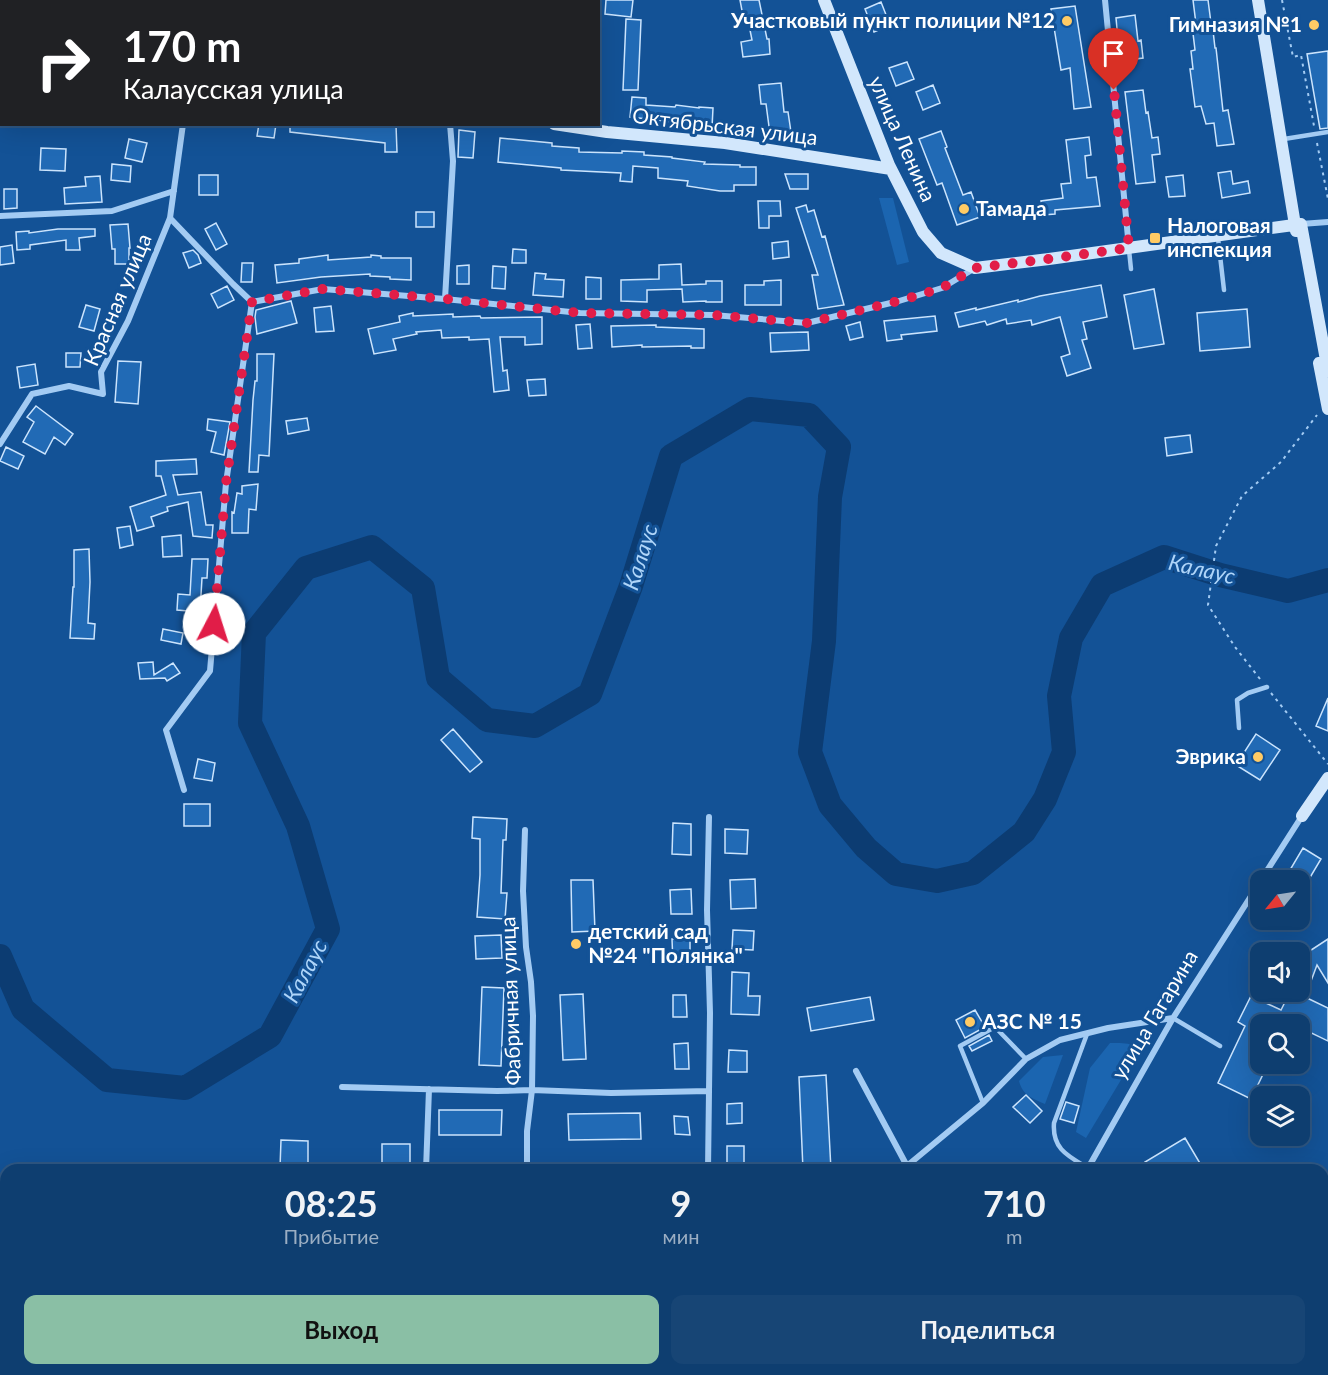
<!DOCTYPE html>
<html lang="ru">
<meta charset="utf-8">
<style>
:root{--surface:#0e3e70;--page:#174575;--text:#f1f3f6;--muted:#9baec3;--line:#2e5783;--accent:#8abfa5}
body{margin:0;font-family:Lato,sans-serif;background:var(--page);color:var(--text);height:100vh;display:flex;flex-direction:column;font-size:22px;white-space:nowrap}
*{box-sizing:border-box;margin:0}
p{font-size:20px;color:var(--muted)}
.icon{flex:none;width:33px;height:33px;fill:none;stroke:currentColor;stroke-width:2;stroke-linecap:round;stroke-linejoin:round}
.map{position:relative;flex:1;overflow:hidden}
.panel{position:absolute;left:0px;top:1164px;width:1329px;height:212px;display:flex;flex-direction:column;background:var(--surface);border-radius:18px 18px 0 0;box-shadow:0 6px 24px #0002,0 0 0 2px var(--line)}
.panel>*{flex:none}
.banner{position:absolute;left:0px;top:0px;width:600px;height:126px;box-shadow:0 6px 24px #0002,0 0 0 2px var(--line);background:#202124;color:#fff;overflow:hidden}
.needle{width:39px;rotate:240deg}
.fabs{position:absolute;left:1250px;top:870px;display:grid;gap:12px}
.fabs a{display:grid;place-items:center;width:60px;height:60px;border-radius:12px;background:var(--surface);box-shadow:0 6px 24px #0002,0 0 0 2px var(--line);font-size:30px}
.pin{position:absolute;display:grid;place-items:center;width:51px;height:51px;color:#fff;margin:-62px -26px;border-radius:50% 50% 50% 0;rotate:-45deg;box-shadow:0 0 6px #0007}
.pin .icon{rotate:45deg}
.me{position:absolute;width:66px;margin:-33px;rotate:5deg;stroke-linejoin:round;filter:drop-shadow(0 0 4px #0008)}
.turn{display:flex;align-items:center;gap:21px;height:126px;padding:0 24px;font-size:27px}
.turn .icon{width:78px;height:78px;stroke-width:2.5}
.turn b{display:block;font-size:42px;line-height:51px}
.eta{display:flex;justify-content:space-evenly;align-items:center;height:102px;text-align:center}
.eta b{font-size:36px;font-weight:700;line-height:42px}
.action{display:flex;gap:12px;margin-top:auto;padding:12px 24px}
.action a{flex:1;height:69px;border-radius:12px;background:var(--accent);color:#111;font-size:24px;font-weight:700;line-height:69px;text-align:center}
.action a+a{background:var(--page);color:var(--text)}
.map>svg:first-child{display:block}
.green{fill:#1b65b0}
.lines{fill:none;stroke-linecap:round;stroke-linejoin:round}
.stream{stroke:#95c7f6;stroke-width:4}
.river{stroke:#0c3c72;stroke-width:24}
.building{fill:#216ab5;stroke:#cbe4fd;stroke-width:1.5}
.path{stroke:#a3cbf3;stroke-width:2;stroke-dasharray:3 4.5;stroke-linecap:butt}
.service{stroke:#a3cbf3;stroke-width:4.5}
.minor{stroke:#a3cbf3;stroke-width:6}
.secondary{stroke:#d2e7fc;stroke-width:12}
.route{stroke:#e11d48;stroke-width:10;stroke-dasharray:0 18}
.poi-dot{fill:#ffcb65;stroke:#135296;stroke-width:2}
.labels{text-anchor:middle;stroke-width:6;stroke-linejoin:round;paint-order:stroke}
.poi-label{font-size:21px;font-weight:bold;fill:#fff;stroke:#135296;text-anchor:start}
.street-label{font-size:21px;fill:#fff;stroke:#135296}
.water-label{font-size:22px;font-style:italic;fill:#afd5f9;stroke:#135296}
</style>
<div class="map">
<svg width="1328" height="1375" viewBox="0 0 1328 1375">
<rect width="100%" height="100%" fill="#135296"/>
<!-- green -->
<path class="green" d="M879,198h14l16,64 -12,3z
M1110,1043c9,0 20,-1 27,5l-1,7 -50,83 -10,-6 14,-64z
M1063,1055l-18,49c-13,-6 -22,-8 -26,-23l24,-24z"/>
<g class="lines">
<!-- stream -->
<path class="stream" d="M0,1285l6,24
M57,1370l6,5"/>
<!-- river -->
<path class="river" d="M0,956l23,53 84,71 78,8 85,-52 58,-107 -30,-103 -48,-103 4,-90 52,-65 66,-21 51,41 15,90 49,42 48,6 55,-32 41,-108 40,-130 79,-47 59,6 30,32 -9,50 -6,144 -14,111 20,53 36,43 30,26 41,7 36,-8 51,-41 21,-33 19,-47 -5,-56 12,-58 31,-53 62,-28 56,18 68,16 40,-11"/>
</g>
<!-- building -->
<path class="building" d="M606,0h27l-2,17 -26,-3z
M740,0h19l8,39h2l1,15 -27,3 -2,-15 11,-2 -5,-25 -4,1z
M1193,0h15l3,23 1,-1 3,26h1l7,63 5,-1 6,34 -17,2 -3,-23 -8,1 -5,-18 -6,1 -5,-38h3l-2,-18 4,-1 -3,-25 4,-1z
M881,2l9,23 -16,7 -9,-23z
M1075,6l16,101 -17,2 -4,-41 -9,2 -10,-61z
M1135,15l3,26 3,-1 2,18 -23,3 -4,-43z
M626,19l15,1 -3,70h-15z
M1328,51v77l-8,1 -13,-75z
M907,62l7,17 -18,7 -7,-18z
M781,83l3,29h4l3,20 -21,2 -4,-30h-5l-2,-19z
M933,85l7,18 -17,7 -7,-18z
M1143,90l3,23 2,-1 4,26 6,-1 2,17 -8,1 3,27 -19,2 -11,-92z
M632,97l14,1v7l29,2 1,-2 23,3v-1l14,1 -1,20 -24,-1 -15,-2v-3l-43,-5z
M259,124h17l-2,14 -17,-2z
M290,124l106,1 1,27h-12v-9l-95,-11z
M459,130l16,2 -2,26 -15,-1z
M941,131l6,16 -2,1 18,47 8,-3 9,25 -23,8 -15,-42 -5,2 -18,-46z
M1089,137l2,18 -6,1 2,22 9,-1 4,29 -45,4v4l-12,1 -2,-14 22,-3 -2,-14 10,-1 -5,-43z
M500,138l52,5v3l27,2v4l43,1v-2l22,1v3l28,2v1l33,4 -1,2 36,1v2h16v18h-22v6h-14l-33,-5 1,-5 -30,-3v-10l-25,-2 -1,16 -12,-1 1,-8 -60,-3v-2l-63,-6z
M129,139l18,4 -5,19 -17,-4z
M41,148l25,1 -1,22 -25,-1z
M112,164l19,2 -1,16 -19,-2z
M1231,171l2,13 15,-3 2,12 -28,5 -4,-25z
M785,174h23v15h-18z
M199,175h19v20h-19z
M1183,175l2,21 -16,1 -3,-20z
M100,176l2,26 -37,2 -1,-16 22,-2 -1,-9z
M4,189h13v19l-13,1z
M758,201h22l1,15h-12v12h-10z
M806,205l2,7 6,-2 8,27 3,-1 19,69 -26,4 -6,-34h6l-22,-67z
M416,212h18v15h-18z
M216,223l11,21 -11,6 -11,-21z
M128,224l2,24h-1v16h-14v-15h-3l-2,-24z
M58,229h37v7l-16,2 1,12h-14v-10l-36,5v4l-13,1 -1,-18 13,-1v2z
M788,241l1,16 -16,2 -1,-16z
M12,245l2,18 -14,2v-18z
M513,249l13,1v13h-14z
M193,250l5,5 3,8 -12,5 -6,-15z
M328,255v5l43,-3v-2l10,1v2h30v22l-21,-1v-2l-20,-1v-2l-49,3 -44,6 -2,-18 24,-2v-4z
M242,263h11l-1,19h-11z
M681,264l1,21 24,-1v-3h16v21h-16v-1l-23,1 -1,-13 -35,1v12l-26,-1v-21l38,-1v-14z
M469,265v19h-12v-18z
M493,266l13,1 -1,22 -13,-1z
M535,273l11,1 -1,5 19,1 -1,17 -30,-2z
M586,277l15,1v21h-15z
M781,280v25h-36v-20h19v-4z
M1101,285l6,32 -24,5 4,17 -5,1 9,28 -24,8 -6,-19 9,-3 -10,-37 -28,8 -1,-5 -24,4 -1,-5 -19,6 -2,-4 -26,6 -4,-14 21,-5v2l42,-10v2l22,-6z
M227,286l7,14 -16,8 -7,-14z
M1154,289l10,55 -30,5 -10,-54z
M291,301l6,22 -40,11 -2,-17 1,-7z
M86,305l14,4 -6,22 -15,-4z
M331,306l3,25 -18,1 -2,-24z
M1247,309l3,38 -50,4 -3,-38z
M413,313v3l40,-2v3l27,-1 1,2 61,-1v27l-17,1v-8h-25l3,34 4,-1 2,20 -15,2 -5,-53 -20,1v-3l-27,1 -1,-8 -25,2 1,2 -24,5 3,11 -22,4 -6,-25 32,-7 -1,-6z
M935,316l2,15 -36,4 1,4 -15,2 -3,-20z
M860,322l3,15 -13,3 -4,-14z
M590,324l2,24 -14,1 -2,-24z
M656,325v2l48,2v19h-13v-2l-49,1v-2l-30,2 -1,-21z
M808,332l1,18 -38,2 -1,-19z
M66,353h15l-1,14h-14z
M257,354h17l-5,102 -10,-1 -1,17h-9l4,-72 2,-19h2z
M118,361l23,1 -3,42 -23,-2z
M35,364l3,21 -18,3 -3,-21z
M545,379l1,16 -17,1 -2,-16z
M36,406l37,28 -8,11 -11,-8 -9,17 -22,-12 11,-20 -7,-5z
M307,418l2,12 -21,4 -2,-13z
M208,419l22,3 -6,33 -13,-3 5,-20 -9,-2z
M1190,435l2,17 -25,4 -2,-18z
M6,447l18,9 -6,13 -18,-8z
M196,459l1,15 -24,1 5,20 23,-3 5,33h7l-1,13 -19,-2 -5,-34 -21,5 1,4 -17,6 3,9 -17,5 -7,-24 36,-12 -5,-19h-5v-15z
M258,484l-2,26 -7,-1 -1,24h-16v-21l2,1 3,-20 5,1v-8z
M130,526l3,19 -13,3 -3,-20z
M181,535l1,21 -19,1 -1,-20z
M89,549l1,33 -2,41 7,1 -1,15 -24,-1 3,-51h1v-37z
M192,559h16l-1,19h-5l-2,34 -23,-2 1,-16 12,1z
M163,629l20,4 -2,11 -20,-4z
M153,662l1,13 19,-12 7,10 -13,8 -2,-3 -25,1 -2,-16z
M1328,698v33l-12,-5z
M453,729l29,33 -12,10 -29,-32z
M1256,734l24,16 -20,30 -24,-15z
M198,759l17,4 -3,18 -18,-3z
M184,804h26v22h-26z
M473,817l34,2 -1,21h-3l-2,53h6l-2,26 -28,-2 3,-42v-36l-8,-1z
M673,823l18,1v31l-19,-1z
M725,829l23,1 -1,24 -22,-1z
M1303,848l18,11 -22,37v-16h-15z
M755,879l1,29 -25,1 -1,-29z
M571,880h22l2,51 -23,1z
M691,889l1,25h-21l-1,-24z
M733,930l21,1 -1,19 -21,-1z
M501,935l1,23 -26,1 -1,-23z
M672,939h18v24l-17,1z
M1328,939v44l-11,-18 -12,32 23,11v33l-29,-14v-3h-39v40h8l-17,35 -33,-16 27,-57 -7,-4 13,-26 30,14 9,-18h9v-34z
M732,972l17,1 -1,23h12l-1,19 -28,-1z
M482,987l22,1 -3,78 -22,-1z
M583,994l3,65 -23,1 -3,-65z
M673,995h13l1,22h-14z
M870,997l4,23 -63,11 -4,-23z
M975,1010l10,17 -20,11 -9,-18z
M989,1035l3,6 -20,10 -3,-5z
M688,1043l1,26h-14l-1,-25z
M729,1050l18,1v21h-19z
M826,1075l5,95h-28l-4,-93z
M1026,1095l16,16 -12,12 -17,-16z
M1066,1102l13,4 -5,17 -14,-4z
M742,1103v20l-15,1v-20z
M439,1110h63l-1,25h-62z
M640,1113l1,26 -72,1 -1,-26z
M674,1116l14,1 2,18 -15,-1z
M1185,1138l19,32h-54l-5,-8z
M281,1140l27,1v27h-28z
M382,1144h28v26h-28z
M727,1146h17v24h-17z"/>
<g class="lines">
<!-- path -->
<path class="path" d="M1282,0l11,57 8,-2 13,71
M1317,143l11,56
M1260,679l-25,-32 -27,-42 8,-59 26,-50 39,-34 36,-47
M1271,693l57,71
M0,1238l6,6"/>
<!-- service -->
<path class="service" d="M1284,139l44,-7
M1218,238l6,52
M1129,250l2,19
M1239,728l-2,-28 11,-7 19,-6
M1173,1018l47,28
M1087,1034l-33,89c-2,26 14,33 34,45
M983,1103l-23,-57 35,-19 31,32"/>
<!-- minor -->
<path class="minor" d="M1105,0l24,248
M200,2v-2
M471,2v-2
M0,216l112,-5 62,-20
M170,218l63,66 19,18 71,-13 122,10 135,14 133,2 94,8 92,-22 43,-13 33,-20
M1301,224l27,-2
M445,299l8,-138 -3,-37
M0,444l32,-50 37,-8 34,8 -2,-22 27,-51 42,-103 13,-94
M184,790l-18,-60 44,-59 16,-188 26,-181
M525,830l-2,61 3,56 5,35 2,34 -1,74 -5,41v39
M1261,880l41,-64
M856,1071l51,95
M342,1087l155,4 35,-1 79,3 98,-2
M426,1170l3,-81
M708,1170l2,-157 -3,-103 2,-93
M902,1170l81,-67 43,-44 34,-19 48,-12 65,-10
M1087,1170l86,-152 87,-136
M294,1370v5
M419,1375l1,-5
M520,1375v-5
M639,1375l7,-5
M979,1375l3,-5"/>
<!-- secondary -->
<path class="secondary" d="M824,0l65,165 34,67 18,21 34,15 74,-9 252,-35 27,147
M1258,0l38,231
M0,59h2
M554,124l53,8 118,11 166,26
M1319,363l9,46
M1302,816l26,-38"/>
</g>
<g class="lines">
<!-- route -->
<path class="route" d="M214,624l12,-141 26,-181 71,-13 122,10 135,14 133,2 94,8 92,-22 43,-13 33,-20 73,-9 81,-11 -15,-158"/>
</g>
<!-- markers -->
<g class="poi-dot">
<circle cx="1067" cy="21" r="6"/>
<circle cx="1314" cy="25" r="6"/>
<circle cx="964" cy="209" r="6"/>
<rect x="1149" y="232" width="12" height="12" rx="3"/>
<circle cx="1258" cy="757" r="6"/>
<circle cx="576" cy="944" r="6"/>
<circle cx="970" cy="1022" r="6"/>
</g>
<g class="labels">
<!-- poi labels -->
<g class="poi-label">
<text x="1055" y="28" text-anchor="end">Участковый пункт полиции №12</text>
<text x="1302" y="32" text-anchor="end">Гимназия №1</text>
<text x="976" y="216">Тамада</text>
<text x="1167" y="233">Налоговая<tspan x="1167" dy="24">инспекция</tspan></text>
<text x="1246" y="764" text-anchor="end">Эврика</text>
<text x="588" y="939">детский сад<tspan x="588" dy="24">№24 "Полянка"</tspan></text>
<text x="982" y="1029">АЗС № 15</text>
</g>
<!-- street labels -->
<g class="street-label">
<text transform="translate(725 127) rotate(7)" y="7">Октябрьская улица</text>
<text transform="translate(902 139) rotate(66)" y="7">улица Ленина</text>
<text transform="translate(118 300) rotate(-67)" y="7">Красная улица</text>
<text transform="translate(511 1001) rotate(-92)" y="7">Фабричная улица</text>
<text transform="translate(1155 1015) rotate(-59)" y="7">улица Гагарина</text>
</g>
<!-- water labels -->
<g class="water-label">
<text transform="translate(640 557) rotate(-72)" y="8">Калаус</text>
<text transform="translate(1202 569) rotate(13)" y="8">Калаус</text>
<text transform="translate(305 971) rotate(-62)" y="8">Калаус</text>
</g>
</g>
</svg>
<div class="fabs">
<a><svg class="needle" viewBox="-14 -14 28 28"><path d="M0-13l5 13h-10z" fill="#e53935"/><path d="M0 13l5-13h-10z" fill="#9baec3"/></svg></a>
<a><svg class="icon" aria-label="sound" viewBox="0 0 24 24"><path d="M4 9h4l5-4v14l-5-4H4zM17 9q2 3 0 6"/></svg></a>
<a><svg class="icon" aria-label="search" viewBox="0 0 24 24"><circle cx="10" cy="10" r="6"/><path d="M15 15l6 6"/></svg></a>
<a><svg class="icon" aria-label="layers" viewBox="0 0 24 24"><path d="M12 4l9 5-9 5-9-5zM3 14l9 5 9-5"/></svg></a>
</div>
<div class="pin" style="left:1114px;top:90px;background:#d93025"><svg class="icon" aria-label="arrive" viewBox="0 0 24 24"><path d="M6 21V4h12l-3 4 3 4H6"/></svg></div>
<svg class="me" style="left:214px;top:624px" viewBox="-20 -20 40 40"><circle r="19" fill="#fff"/><path d="M0-13L10 11 0 6-10 11z" fill="#e11d48"/></svg>
<div class="banner">
<div class="turn"><svg class="icon" aria-label="right" viewBox="0 0 24 24"><path d="M7 20v-9h11M14 6l5 5-5 5"/></svg><div><b>170 m</b>Калаусская улица</div></div>
</div>
<section class="panel">
<div class="eta">
<div><b>08:25</b><p>Прибытие</p></div>
<div><b>9</b><p>мин</p></div>
<div><b>710</b><p>m</p></div>
</div>
<div class="action"><a>Выход</a><a>Поделиться</a></div>
</section>
</div>
